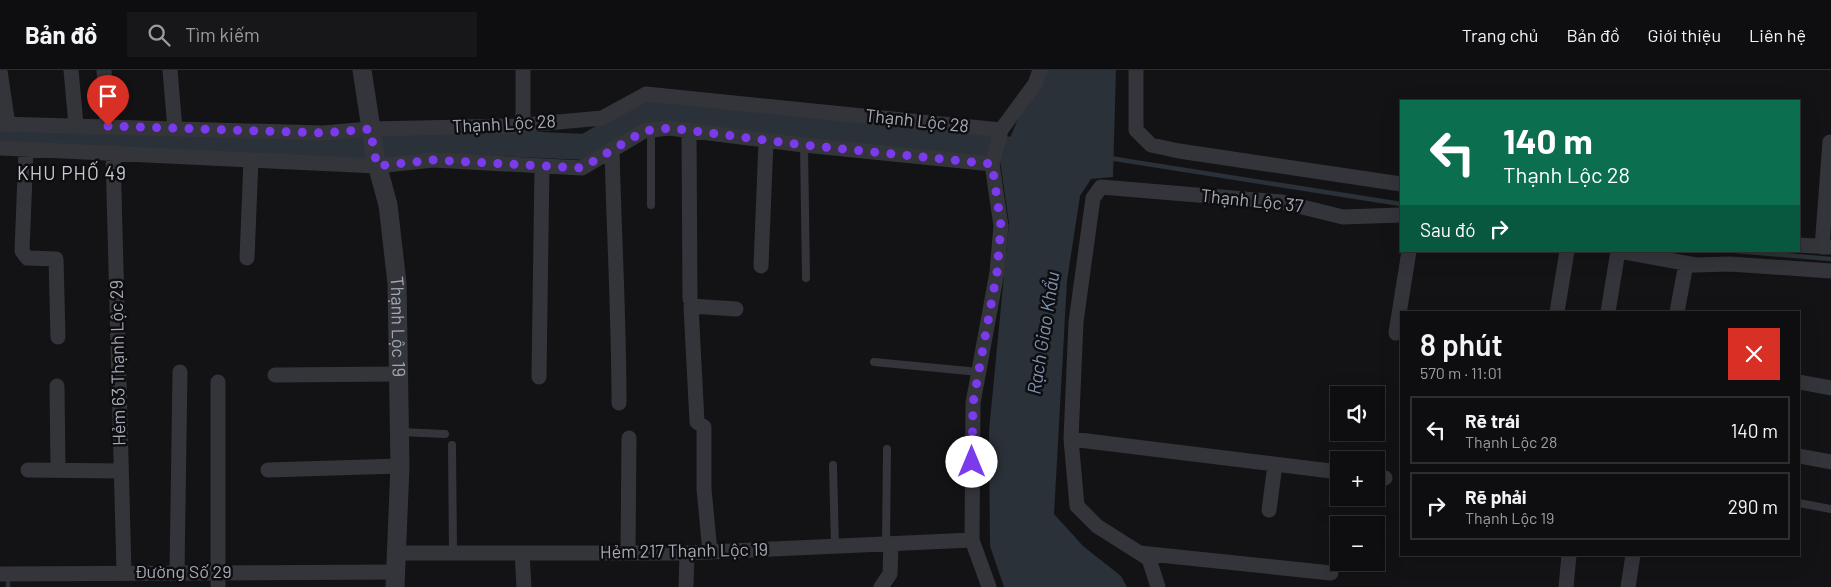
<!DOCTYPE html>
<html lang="vi">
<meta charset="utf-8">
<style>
:root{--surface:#0e0e10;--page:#171719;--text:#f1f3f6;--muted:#9b9c9f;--line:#2e2e30}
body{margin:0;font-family:Barlow,sans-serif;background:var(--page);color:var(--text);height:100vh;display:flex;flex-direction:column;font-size:19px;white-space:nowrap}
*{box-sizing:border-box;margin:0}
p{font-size:16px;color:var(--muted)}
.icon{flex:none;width:28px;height:28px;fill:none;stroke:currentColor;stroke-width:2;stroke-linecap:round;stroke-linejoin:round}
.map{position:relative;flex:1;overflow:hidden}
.panel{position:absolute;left:1400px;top:241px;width:400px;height:245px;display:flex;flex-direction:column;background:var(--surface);border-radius:0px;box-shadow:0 5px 20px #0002,0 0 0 1px var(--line)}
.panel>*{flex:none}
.guide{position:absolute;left:1400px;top:30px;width:400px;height:152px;border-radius:0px;box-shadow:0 5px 20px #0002,0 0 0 1px var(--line);background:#0b6e4f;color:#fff;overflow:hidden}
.fabs{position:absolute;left:1330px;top:316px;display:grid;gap:10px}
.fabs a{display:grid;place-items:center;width:55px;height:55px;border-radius:0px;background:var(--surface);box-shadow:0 5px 20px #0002,0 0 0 1px var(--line);font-size:25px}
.pin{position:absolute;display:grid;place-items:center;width:42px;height:42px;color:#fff;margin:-51px -21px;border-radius:50% 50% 50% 0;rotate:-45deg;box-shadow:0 0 5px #0007}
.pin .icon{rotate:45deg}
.me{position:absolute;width:55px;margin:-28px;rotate:0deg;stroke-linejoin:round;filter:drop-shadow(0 0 4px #0008)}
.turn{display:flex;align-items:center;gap:18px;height:105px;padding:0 20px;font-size:22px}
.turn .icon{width:65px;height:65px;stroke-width:2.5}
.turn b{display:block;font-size:35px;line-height:42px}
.then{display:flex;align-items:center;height:48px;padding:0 20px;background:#0003;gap:10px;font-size:19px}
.round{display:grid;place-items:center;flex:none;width:52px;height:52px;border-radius:0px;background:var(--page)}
.summary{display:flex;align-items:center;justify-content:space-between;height:85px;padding:0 20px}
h1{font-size:30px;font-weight:600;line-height:38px}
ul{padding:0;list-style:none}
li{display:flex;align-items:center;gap:15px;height:68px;margin:0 10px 8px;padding:0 10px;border:2px solid var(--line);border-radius:0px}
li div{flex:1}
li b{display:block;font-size:19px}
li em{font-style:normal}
header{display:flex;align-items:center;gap:30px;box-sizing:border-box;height:70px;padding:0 25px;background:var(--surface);border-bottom:1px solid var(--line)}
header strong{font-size:24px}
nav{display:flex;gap:28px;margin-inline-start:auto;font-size:18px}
.search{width:350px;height:45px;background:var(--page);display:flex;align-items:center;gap:12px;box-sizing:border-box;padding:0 18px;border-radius:0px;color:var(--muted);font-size:19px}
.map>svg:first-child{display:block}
.water{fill:#2a3138}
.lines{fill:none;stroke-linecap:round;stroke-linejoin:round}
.stream{stroke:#2a3138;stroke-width:4.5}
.river{stroke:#2a3138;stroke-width:26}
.service{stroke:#34353a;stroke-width:8}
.minor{stroke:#34353a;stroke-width:15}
.tertiary{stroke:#34353a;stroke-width:19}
.route{stroke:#7c3aed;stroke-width:9;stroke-dasharray:0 16.2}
.labels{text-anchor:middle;stroke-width:5;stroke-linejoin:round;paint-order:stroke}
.street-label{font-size:18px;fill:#a5a9b5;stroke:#0e0e10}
.neighbourhood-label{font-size:19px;letter-spacing:1px;fill:#c6c8d1;stroke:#0e0e10}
.water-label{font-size:19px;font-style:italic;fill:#7c93b0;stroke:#0e0e10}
</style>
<header>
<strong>Bản đồ</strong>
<div class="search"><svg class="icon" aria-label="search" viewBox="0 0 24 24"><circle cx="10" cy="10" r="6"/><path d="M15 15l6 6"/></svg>Tìm kiếm</div>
<nav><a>Trang chủ</a><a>Bản đồ</a><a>Giới thiệu</a><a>Liên hệ</a></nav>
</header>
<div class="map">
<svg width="1831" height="517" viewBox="0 0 1831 517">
<rect width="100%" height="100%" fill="#131315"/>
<!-- water -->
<path class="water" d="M1046,0h70l-3,107 -22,2 -11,17 -13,85 -13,233 29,32 38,30 6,11h-123l-14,-41 -1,-115 20,-208 -9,-62 18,-42z"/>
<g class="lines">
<!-- stream -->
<path class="stream" d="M1109,88l292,46
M1736,181l95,8
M8,517v-8"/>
<!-- river -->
<path class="river" d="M0,64l356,14 116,-6 114,5 60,-36 395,42"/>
<!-- service -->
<path class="service" d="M651,60v75
M804,75l2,133
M874,292l105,10
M400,362l45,2
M452,375l1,108
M833,395l2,82
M1799,433l32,6
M886,474l1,-95"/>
<!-- minor -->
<path class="minor" d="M71,0l5,55
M104,0l3,56
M170,0l5,59
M1136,0v60l15,15 28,6 222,33
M0,1l8,54
M0,54l323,9 47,-4 145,-3 87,-8 44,-24 355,36
M523,55v-55
M689,61l1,168
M0,78l377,18 56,-6 149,8 62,-37 25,-3 135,17 188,19
M612,79c2,85 7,169 7,254
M26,80l-4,101 5,7 29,1 2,78
M113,84l11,418
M1799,175l32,2
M1822,177l8,-105
M1619,181l77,14 34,-1 101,7
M247,188l4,-98
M761,196l5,-125
M1557,242l10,-61
M1608,242l10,-61
M1677,242l9,-48
M1396,263l13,-82
M275,305l124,-1
M539,307l3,-211
M1799,312l32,6
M57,316l1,84
M1071,369l268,33
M1799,386l32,6
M28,400l93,1
M268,400l132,-4
M1376,407l9,1
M1269,440l6,-45
M710,482l-6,-63v-62l-7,-5 -6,-116 45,3
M397,483h290l285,-13
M522,483l2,34
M628,483l1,-115
M1140,483l191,20
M177,502l3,-200
M0,504l396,-2
M218,517v-205
M686,517l1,-34
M881,517l9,-13 1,-30
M989,517l-17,-47 1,-137 24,-131 4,-46 -9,-62 9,-34 34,-46 5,-14
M1158,517l-9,-28 -52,-33 -20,-20 -6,-67 5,-117 17,-124 8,-11 181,15 61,15 58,-2
M1566,517l3,-32
M1628,517l5,-32"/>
<!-- tertiary -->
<path class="tertiary" id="s1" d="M362,0l14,91 12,44 9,78 3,183 -5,121"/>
</g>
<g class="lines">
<!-- route -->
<path class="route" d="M108,56l216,7 46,-4 7,37 56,-6 149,8 62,-37 26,-3 134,17 188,19 9,62 -4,46 -24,131 -1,59"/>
</g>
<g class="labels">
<!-- street labels -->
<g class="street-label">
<text transform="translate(917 51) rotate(6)" y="6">Thạnh Lộc 28</text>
<text transform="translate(504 54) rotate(-3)" y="6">Thạnh Lộc 28</text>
<text transform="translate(1252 131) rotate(6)" y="6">Thạnh Lộc 37</text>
<text dy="6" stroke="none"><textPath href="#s1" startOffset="260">Thạnh Lộc 19</textPath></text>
<text transform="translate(118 293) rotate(-91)" y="6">Hẻm 63 Thạnh Lộc 29</text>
<text transform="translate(684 481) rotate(-1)" y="6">Hẻm 217 Thạnh Lộc 19</text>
<text x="183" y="508">Đường Số 29</text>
</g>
<!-- neighbourhood labels -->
<g class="neighbourhood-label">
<text x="72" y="110">KHU PHỐ 49</text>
</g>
<!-- water labels -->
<g class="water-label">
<text transform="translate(1043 263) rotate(-81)" y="7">Rạch Giao Khẩu</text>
</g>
</g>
</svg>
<div class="fabs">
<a><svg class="icon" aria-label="sound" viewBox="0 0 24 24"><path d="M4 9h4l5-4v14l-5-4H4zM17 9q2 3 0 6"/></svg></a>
<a>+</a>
<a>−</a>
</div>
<div class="pin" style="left:108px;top:56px;background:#d93025"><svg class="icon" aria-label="arrive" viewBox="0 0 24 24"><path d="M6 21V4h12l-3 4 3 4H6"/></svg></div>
<svg class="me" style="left:972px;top:392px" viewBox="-20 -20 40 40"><circle r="19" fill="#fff"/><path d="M0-13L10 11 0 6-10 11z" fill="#7c3aed"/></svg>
<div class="guide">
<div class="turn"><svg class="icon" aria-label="left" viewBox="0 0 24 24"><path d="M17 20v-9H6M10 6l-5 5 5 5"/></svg><div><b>140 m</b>Thạnh Lộc 28</div></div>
<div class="then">Sau đó<svg class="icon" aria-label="right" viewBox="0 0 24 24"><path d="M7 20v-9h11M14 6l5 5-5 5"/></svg></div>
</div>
<section class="panel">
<div class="summary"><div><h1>8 phút</h1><p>570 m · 11:01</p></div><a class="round" style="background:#d93025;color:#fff"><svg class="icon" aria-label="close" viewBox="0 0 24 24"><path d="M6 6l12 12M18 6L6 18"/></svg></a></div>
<ul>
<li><svg class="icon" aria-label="left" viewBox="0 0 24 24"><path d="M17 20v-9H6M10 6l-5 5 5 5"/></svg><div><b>Rẽ trái</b><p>Thạnh Lộc 28</p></div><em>140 m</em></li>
<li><svg class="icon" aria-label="right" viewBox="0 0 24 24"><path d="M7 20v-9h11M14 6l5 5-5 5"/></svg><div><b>Rẽ phải</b><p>Thạnh Lộc 19</p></div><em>290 m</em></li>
</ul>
</section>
</div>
